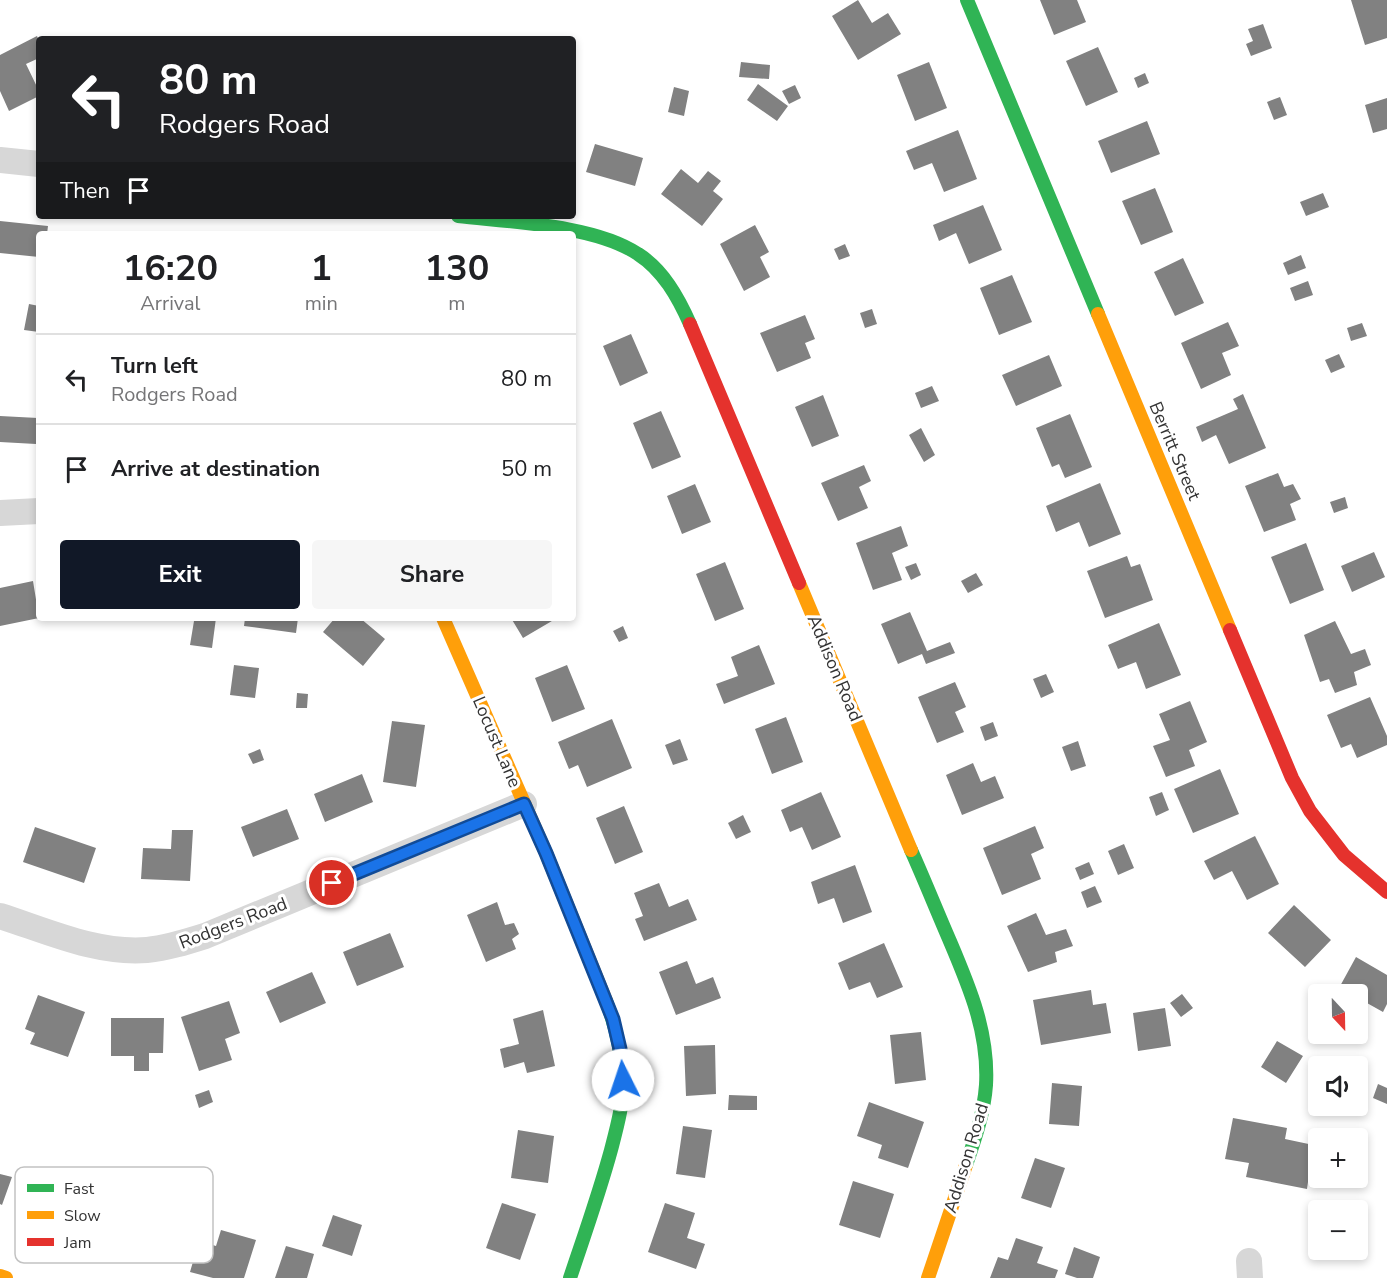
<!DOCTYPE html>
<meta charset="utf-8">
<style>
:root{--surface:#fff;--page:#f6f6f6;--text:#202124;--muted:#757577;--line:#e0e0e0;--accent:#111827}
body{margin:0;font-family:"Nunito Sans",sans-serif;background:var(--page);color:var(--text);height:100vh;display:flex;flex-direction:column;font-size:22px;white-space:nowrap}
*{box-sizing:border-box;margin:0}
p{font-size:20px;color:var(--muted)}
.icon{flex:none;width:33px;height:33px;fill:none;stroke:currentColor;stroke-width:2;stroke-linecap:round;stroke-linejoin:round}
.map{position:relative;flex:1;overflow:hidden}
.panel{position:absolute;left:36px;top:231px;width:540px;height:390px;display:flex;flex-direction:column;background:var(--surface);border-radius:6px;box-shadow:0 3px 9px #0003}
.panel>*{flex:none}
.guide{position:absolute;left:36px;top:36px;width:540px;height:183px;border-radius:6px;box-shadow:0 3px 9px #0003;background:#202124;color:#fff;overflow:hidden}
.needle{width:39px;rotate:158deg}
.controls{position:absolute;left:1308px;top:984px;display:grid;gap:12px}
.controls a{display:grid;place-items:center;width:60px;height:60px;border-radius:6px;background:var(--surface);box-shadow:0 3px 9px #0003;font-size:30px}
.pin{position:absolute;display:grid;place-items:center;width:51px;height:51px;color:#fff;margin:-26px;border:3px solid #fff;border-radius:50%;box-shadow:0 2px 6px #0007}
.me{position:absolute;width:66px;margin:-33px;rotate:356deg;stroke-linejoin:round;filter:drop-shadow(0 0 4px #0008)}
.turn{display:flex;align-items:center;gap:21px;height:126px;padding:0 24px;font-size:27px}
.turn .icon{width:78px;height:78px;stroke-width:2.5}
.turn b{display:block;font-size:42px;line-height:51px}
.then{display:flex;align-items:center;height:57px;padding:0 24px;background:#0003;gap:12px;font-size:22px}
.eta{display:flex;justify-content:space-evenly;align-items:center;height:102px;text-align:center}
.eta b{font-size:36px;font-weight:700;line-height:42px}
.action{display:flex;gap:12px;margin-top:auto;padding:12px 24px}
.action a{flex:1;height:69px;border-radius:6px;background:var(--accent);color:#fff;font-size:24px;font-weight:700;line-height:69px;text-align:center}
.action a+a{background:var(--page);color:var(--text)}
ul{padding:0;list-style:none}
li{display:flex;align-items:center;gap:18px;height:90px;padding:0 24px;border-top:2px solid var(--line)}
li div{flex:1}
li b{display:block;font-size:22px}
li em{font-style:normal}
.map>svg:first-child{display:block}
.building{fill:#818181}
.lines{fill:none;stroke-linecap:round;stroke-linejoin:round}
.street{stroke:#d7d7d7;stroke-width:26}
.fast{stroke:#30b455;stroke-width:14}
.slow{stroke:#ff9f0a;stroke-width:14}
.jam{stroke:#e5322d;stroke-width:14}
.route-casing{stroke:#114b97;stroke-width:15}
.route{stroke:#1a73e8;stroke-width:10}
.labels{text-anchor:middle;stroke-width:6;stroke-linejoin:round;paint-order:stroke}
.street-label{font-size:18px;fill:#333;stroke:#fff}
.key{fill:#fff;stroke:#c2c2c2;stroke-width:1.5}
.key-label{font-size:16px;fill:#333}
</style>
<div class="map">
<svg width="1387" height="1278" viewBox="0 0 1387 1278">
<rect width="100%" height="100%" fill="#fff"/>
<!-- building -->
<path class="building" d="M858,0l14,23 16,-10 13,21 -43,26 -26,-44z
M1040,0h37l9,22 -32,13z
M1351,0h36v38l-22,7z
M1263,24l9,24 -21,8 -5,-12 7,-3 -5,-12z
M37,36l2,5v17l-13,6 13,27v5l-30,15 -9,-20v-36z
M1098,47l20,45 -32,14 -20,-45z
M741,62l29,3 -1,14 -30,-2z
M929,62l18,46 -32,13 -18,-46z
M1145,73l4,10 -11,5 -4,-10z
M758,84l30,22 -11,15 -30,-21z
M795,85l6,13 -12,6 -7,-13z
M674,87l15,4 -5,25 -16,-4z
M1280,97l7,18 -13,5 -7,-18z
M1387,98v31l-14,4 -8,-28z
M1147,121l13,33 -49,19 -13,-32z
M958,130l19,49 -33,13 -12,-29 -18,7 -8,-19z
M595,144l48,14 -8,28 -49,-14z
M681,169l17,14 10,-12 13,10 -8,10 10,8 -21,27 -41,-32z
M1155,188l18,44 -32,13 -19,-44z
M1323,193l6,14 -23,9 -6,-14z
M983,205l19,45 -33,14 -13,-31 -17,8 -6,-16z
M0,221l48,5 -1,8h-8v23l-39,-4z
M755,225l14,27 -9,5 10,20 -26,14 -24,-47z
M845,244l5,12 -11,4 -5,-11z
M1301,255l5,13 -18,7 -5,-12z
M1183,258l21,45 -29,13 -21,-44z
M1012,275l20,47 -33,13 -19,-47z
M1308,281l5,14 -18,6 -5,-13z
M29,304l10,2v26l-15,-2z
M872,309l5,15 -12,4 -5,-15z
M805,315l10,24 -10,4 6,15 -34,14 -17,-39z
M1228,322l11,24 -17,7 9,22 -30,14 -20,-46z
M1362,323l5,13 -16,5 -4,-13z
M631,334l17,39 -28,13 -17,-40z
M1339,354l6,13 -14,6 -6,-13z
M1049,355l13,31 -46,20 -14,-31z
M932,386l7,15 -18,7 -6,-15z
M1243,394l23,54 -37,16 -13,-29 -14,7 -6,-15 42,-18 -5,-10z
M823,395l16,41 -27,11 -17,-40z
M661,411l20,46 -29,12 -19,-46z
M1070,414l22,53 -27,11 -6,-14 -7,3 -16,-39z
M0,416l38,2 -2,26 -36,-2z
M921,428l14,27 -11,7 -15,-27z
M864,465l7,16 -12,6 9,21 -30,13 -17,-38z
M1278,473l6,14 9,-3 8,15 -11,5 6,16 -32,12 -19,-46z
M1100,483l21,51 -32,13 -10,-25 -23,10 -10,-26z
M695,484l16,38 -29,12 -15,-38z
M1345,497l3,11 -14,5 -4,-11z
M901,526l7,20 -16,7 10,27 -29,10 -17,-47z
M1306,543l18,47 -34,14 -19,-47z
M1374,552l11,25 -33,15 -11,-26z
M1127,556l4,11 9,-3 13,36 -48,18 -18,-47z
M725,562l19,47 -29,12 -19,-47z
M916,563l5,12 -10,5 -6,-13z
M976,573l7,12 -15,8 -7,-12z
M33,581l6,37 -39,8v-38z
M910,612l17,39 23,-9 5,11 -29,11 -4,-10 -24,10 -17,-40z
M182,618h34l-4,30 -22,-3 4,-24z
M245,618h53l-2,15 -52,-7z
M335,618h25l25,21 -22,27 -40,-34z
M511,618h46l-34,20z
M1335,621l16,33 14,-5 6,16 -17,7 3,13 -22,8 -6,-14 -9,3 -16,-47z
M1159,623l22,52 -35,14 -10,-27 -18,7 -10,-24z
M623,626l5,12 -9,4 -6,-11z
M759,645l16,39 -51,20 -8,-20 22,-8 -7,-19z
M234,665l25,3 -4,30 -25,-3z
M567,665l18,44 -33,13 -17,-44z
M1046,674l8,18 -13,6 -8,-19z
M955,682l11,25 -11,5 9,20 -27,11 -19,-46z
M297,693l11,1 -1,14h-11z
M1370,697l17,39v9l-30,13 -6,-14 -10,4 -14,-33z
M1190,701l17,41 -18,8 6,16 -29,11 -13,-31 17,-6 -11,-26z
M786,717l17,45 -31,12 -17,-45z
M612,719l20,49 -45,19 -9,-22 -9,4 -11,-27z
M392,721l33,4 -9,62 -33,-5z
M993,722l5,14 -13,5 -5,-14z
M680,739l8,21 -15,5 -8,-20z
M1078,741l8,25 -15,5 -9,-24z
M260,749l4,11 -11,4 -5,-10z
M973,763l8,19 14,-6 9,22 -42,17 -16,-40z
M1220,769l19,45 -46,19 -19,-44z
M362,774l11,28 -48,20 -11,-28z
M821,792l20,45 -29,13 -10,-23 -12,5 -9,-22z
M1162,792l7,18 -13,6 -7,-19z
M624,806l19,46 -28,12 -19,-46z
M287,809l12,30 -46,18 -12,-30z
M743,815l8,17 -15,7 -8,-16z
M1035,826l9,22 -13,6 10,25 -39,16 -19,-47z
M35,827l61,21 -12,35 -61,-21z
M172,830h21l-3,51 -49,-2 2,-31 28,1z
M1255,836l24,48 -32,16 -15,-29 -18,9 -10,-19z
M1124,844l10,24 -16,7 -10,-24z
M1089,862l5,12 -14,6 -5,-12z
M855,865l17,47 -29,11 -9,-25 -16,6 -7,-22z
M659,883l10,24 19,-8 9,21 -53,21 -9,-22 8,-3 -9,-23z
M1095,886l7,16 -15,6 -6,-16z
M497,902l8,23 9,-2 5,11 -7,5 4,10 -30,13 -19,-47z
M1294,905l37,35 -26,27 -37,-34z
M1036,913l10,22 20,-6 7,17 -18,6 2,10 -29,10 -21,-46z
M390,933l14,34 -47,19 -14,-34z
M884,943l19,44 -26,11 -7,-16 -21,8 -11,-27z
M1356,957l31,18v29l-4,8 -25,-14v-4h-7l-12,-6z
M687,961l9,23 17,-7 8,21 -45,17 -17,-43z
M312,972l14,31 -46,20 -14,-31z
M1091,990l2,15 13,-2 5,30 -70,12 -8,-45z
M1182,994l11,14 -12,9 -11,-14z
M38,995l47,17 -17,45 -38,-13 5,-11 -10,-4z
M229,1001l11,32 -15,6 7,21 -33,11 -18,-54z
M1165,1008l6,38 -33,5 -5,-38z
M543,1010l12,56 -28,7 -3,-11 -20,6 -4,-19 19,-5 -6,-25z
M111,1018h53l-1,35h-14v18h-15v-15h-23z
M921,1032l5,48 -31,4 -5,-49z
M1277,1041l26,15 -17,27 -25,-16z
M715,1045l1,49 -30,2 -2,-50z
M1052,1083l30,3 -3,40 -30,-2z
M1378,1084l9,4v16l-14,-6z
M209,1090l4,12 -14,6 -4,-13z
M729,1095l28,1v14h-29z
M869,1102l55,20 -16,46 -30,-10 4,-13 -25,-9z
M1233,1118l54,10 -2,11 33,7v32h12l-1,7 -21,-3 -1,7 -61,-12 3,-14 -24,-4z
M683,1126l29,4 -7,48 -29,-4z
M518,1130l36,6 -6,47 -37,-5z
M1035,1158l30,10 -14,40 -30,-10z
M0,1174l12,3 -10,28 -2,-1z
M853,1181l41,13 -14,44 -41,-13z
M502,1203l34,11 -16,46 -34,-12z
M665,1203l30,10 -8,25 18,6 -9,25 -48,-17z
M333,1215l29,10 -10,31 -30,-10z
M221,1230l35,10 -12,38h-31l-23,-6 9,-31 17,5z
M1016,1238l27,9 -6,16 21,7 -3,8h-65l8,-21 10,3z
M286,1246l28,8 -7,24h-32z
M1074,1247l26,10 -7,21h-16l-12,-4z"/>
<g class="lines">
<!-- street -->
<path class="street" d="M0,160l39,4
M0,513l39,-2
M0,916c47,15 96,38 147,34 20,-2 39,-8 58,-14l319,-132
M1249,1261l1,17"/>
<!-- fast -->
<path class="fast" d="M967,0l131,314
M458,216c52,6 137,9 180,38 25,16 40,43 52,70
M911,850c13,29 25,59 38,89 20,47 40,93 37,146 -2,28 -11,54 -20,80
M570,1278c14,-42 29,-84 41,-128 6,-23 13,-48 12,-72 -2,-27 -7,-52 -17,-77"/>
<!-- slow -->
<path class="slow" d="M1098,314l132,316
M799,583l112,267
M443,618l103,235 60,148
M0,1276l6,2
M928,1278l38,-113"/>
<!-- jam -->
<path class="jam" d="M690,324l109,259
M1230,630l62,148 18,33 34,44 43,37"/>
</g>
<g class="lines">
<defs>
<path id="route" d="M332,883l192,-79 22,49 67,166 7,30 3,31"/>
</defs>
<!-- route casing -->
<use href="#route" class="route-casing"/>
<!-- route -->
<use href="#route" class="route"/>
</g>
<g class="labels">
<!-- street labels -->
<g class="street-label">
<text transform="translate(1175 451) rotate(67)" y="6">Berritt Street</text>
<text transform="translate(835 668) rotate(67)" y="6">Addison Road</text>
<text transform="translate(497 742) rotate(67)" y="6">Locust Lane</text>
<text transform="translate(233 923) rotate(-21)" y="6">Rodgers Road</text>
<text transform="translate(966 1158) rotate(-73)" y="6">Addison Road</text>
</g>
</g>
<!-- legend -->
<rect x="15" y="1167" width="198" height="96" rx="9" class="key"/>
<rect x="27" y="1184" width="27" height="8" fill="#30b455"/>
<rect x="27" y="1211" width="27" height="8" fill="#ff9f0a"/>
<rect x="27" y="1238" width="27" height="8" fill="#e5322d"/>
<g class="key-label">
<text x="64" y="1194">Fast</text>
<text x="64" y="1221">Slow</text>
<text x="64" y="1248">Jam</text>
</g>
</svg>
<div class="controls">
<a><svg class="needle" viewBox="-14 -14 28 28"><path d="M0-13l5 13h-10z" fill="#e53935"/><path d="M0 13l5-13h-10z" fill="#757577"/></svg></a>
<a><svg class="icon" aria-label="sound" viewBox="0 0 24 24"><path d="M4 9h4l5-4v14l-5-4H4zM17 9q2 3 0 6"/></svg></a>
<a>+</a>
<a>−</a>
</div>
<div class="pin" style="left:332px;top:883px;background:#d93025"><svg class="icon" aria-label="arrive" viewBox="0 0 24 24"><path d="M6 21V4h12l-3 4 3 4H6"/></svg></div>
<svg class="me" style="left:623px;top:1080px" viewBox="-20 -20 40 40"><circle r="19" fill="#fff"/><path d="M0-13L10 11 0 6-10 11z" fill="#1a73e8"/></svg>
<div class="guide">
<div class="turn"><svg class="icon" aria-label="left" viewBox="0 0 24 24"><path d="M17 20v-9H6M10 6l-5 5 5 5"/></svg><div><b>80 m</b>Rodgers Road</div></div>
<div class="then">Then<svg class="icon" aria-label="arrive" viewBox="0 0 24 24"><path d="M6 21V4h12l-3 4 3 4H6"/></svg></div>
</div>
<section class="panel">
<div class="eta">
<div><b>16:20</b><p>Arrival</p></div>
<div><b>1</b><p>min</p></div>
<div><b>130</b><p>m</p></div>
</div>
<ul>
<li><svg class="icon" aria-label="left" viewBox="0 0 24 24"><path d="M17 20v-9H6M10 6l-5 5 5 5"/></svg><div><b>Turn left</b><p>Rodgers Road</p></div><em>80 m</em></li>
<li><svg class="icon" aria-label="arrive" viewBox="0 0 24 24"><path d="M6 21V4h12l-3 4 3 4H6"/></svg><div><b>Arrive at destination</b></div><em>50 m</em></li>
</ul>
<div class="action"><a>Exit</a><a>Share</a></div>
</section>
</div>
